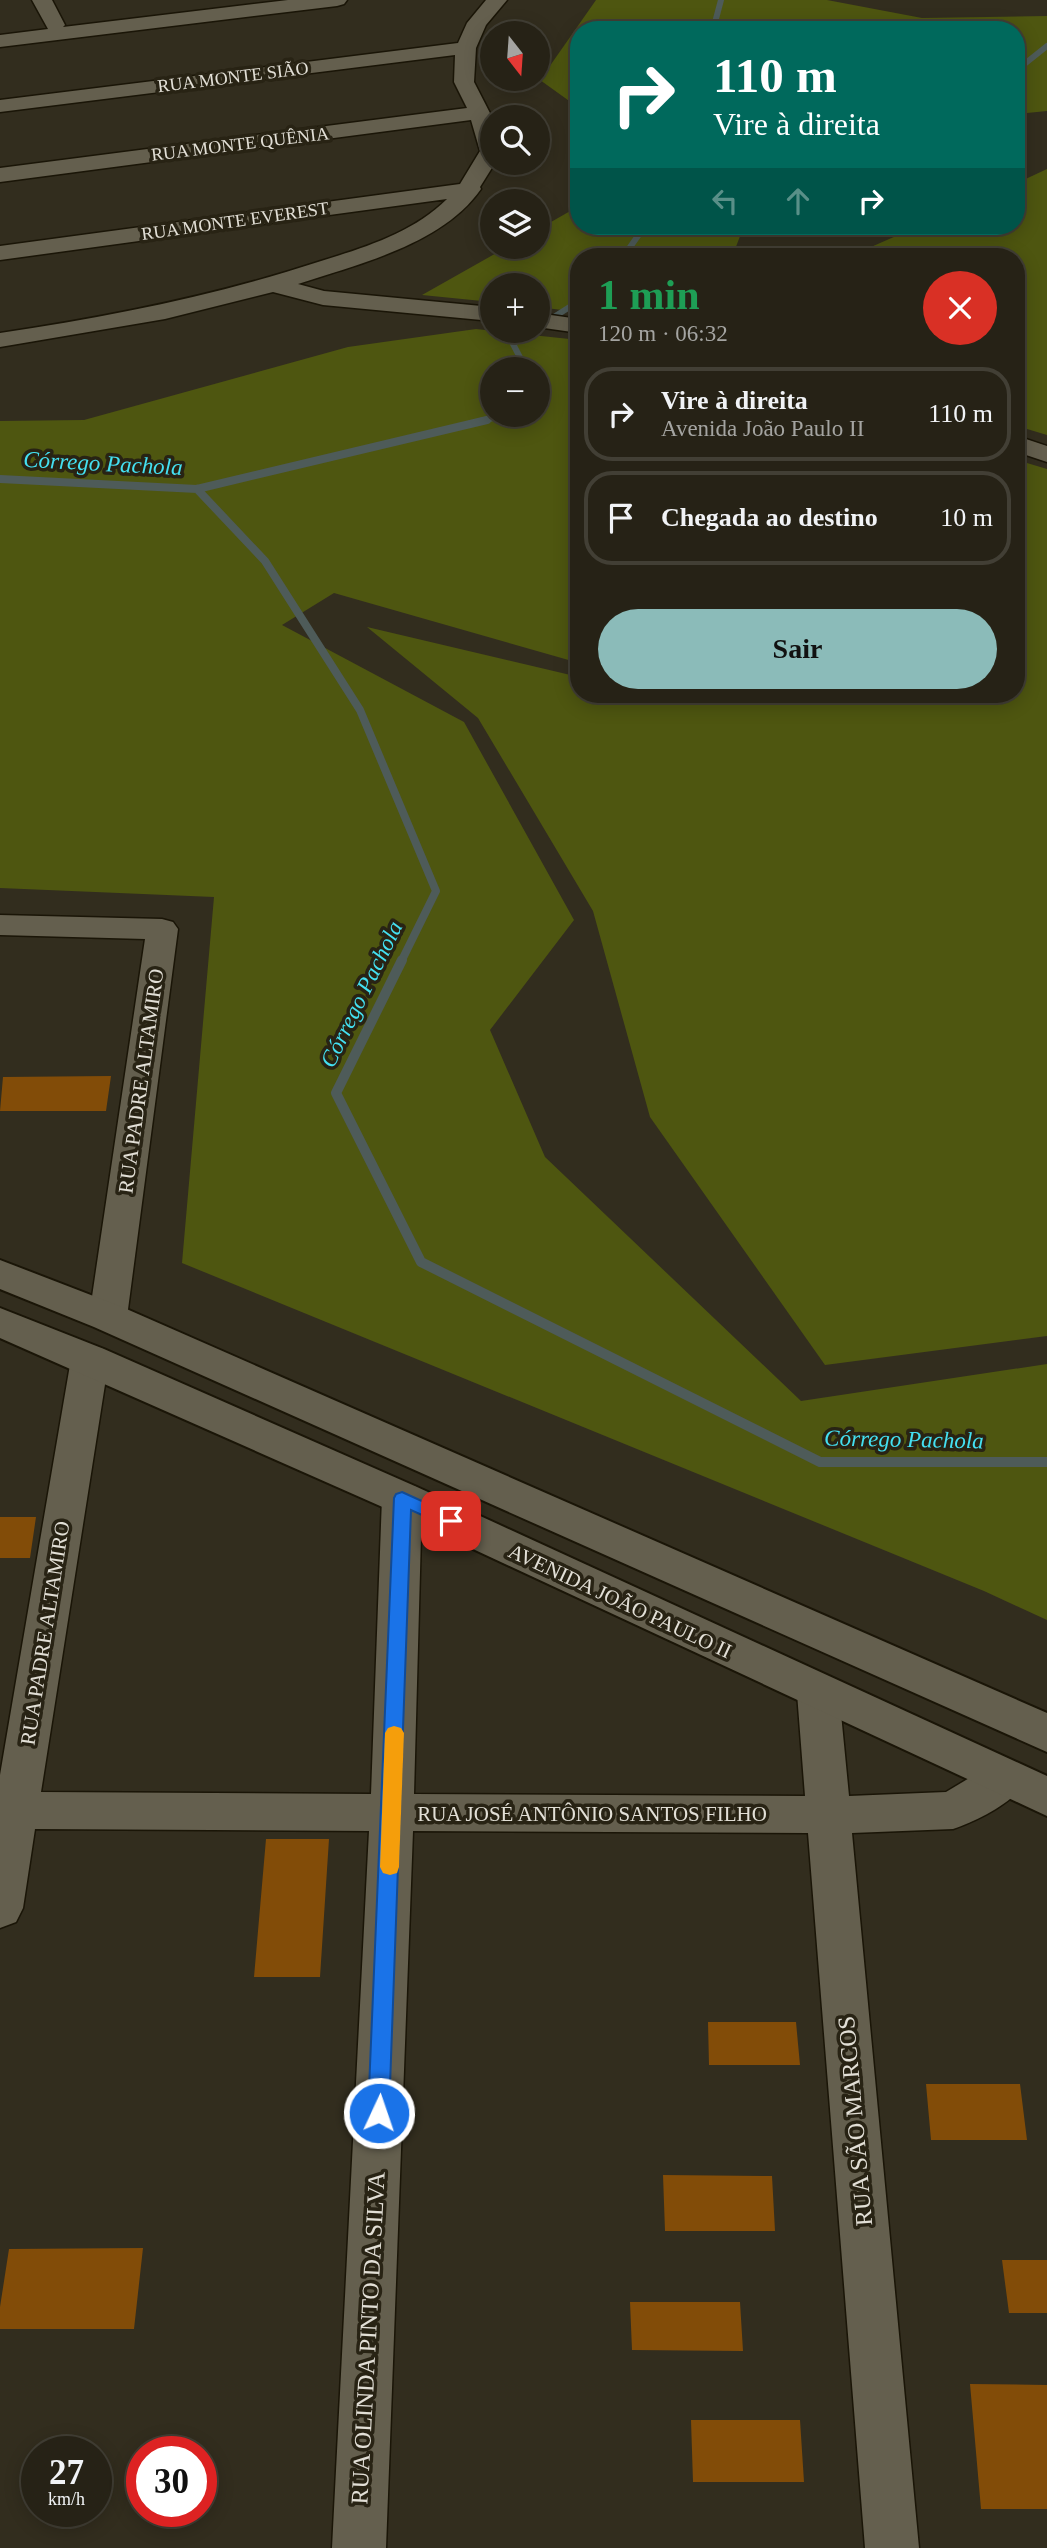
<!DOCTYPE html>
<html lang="pt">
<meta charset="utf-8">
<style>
:root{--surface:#262216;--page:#322f23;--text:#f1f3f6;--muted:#a4a4a1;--line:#423f35;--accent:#8bbbb9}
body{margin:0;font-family:Georgia,serif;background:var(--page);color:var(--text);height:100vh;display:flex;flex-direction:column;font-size:26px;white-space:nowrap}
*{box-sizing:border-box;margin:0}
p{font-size:23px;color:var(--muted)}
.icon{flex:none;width:38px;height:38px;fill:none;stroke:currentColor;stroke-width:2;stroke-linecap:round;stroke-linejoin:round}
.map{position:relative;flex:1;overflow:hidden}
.side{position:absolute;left:570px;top:248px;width:455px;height:455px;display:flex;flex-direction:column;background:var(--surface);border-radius:28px;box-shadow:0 4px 18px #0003,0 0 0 2px var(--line)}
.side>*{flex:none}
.hud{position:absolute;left:570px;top:21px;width:455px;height:214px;border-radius:28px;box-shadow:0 4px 18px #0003,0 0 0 2px var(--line);background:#00695c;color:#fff;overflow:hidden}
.needle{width:46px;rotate:163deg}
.fabs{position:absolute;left:480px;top:21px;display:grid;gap:14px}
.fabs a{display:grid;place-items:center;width:70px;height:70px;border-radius:50%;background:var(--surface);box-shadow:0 4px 18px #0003,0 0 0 2px var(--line);font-size:35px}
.speed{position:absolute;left:21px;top:2436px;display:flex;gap:14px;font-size:35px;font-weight:700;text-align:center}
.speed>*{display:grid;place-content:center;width:91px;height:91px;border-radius:50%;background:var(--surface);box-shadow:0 4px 18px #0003,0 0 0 2px var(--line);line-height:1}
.speed small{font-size:18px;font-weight:400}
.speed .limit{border:10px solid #d22;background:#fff;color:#111}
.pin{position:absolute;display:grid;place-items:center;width:60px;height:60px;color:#fff;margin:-30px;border-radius:14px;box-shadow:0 4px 10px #0006}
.me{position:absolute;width:77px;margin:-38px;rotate:3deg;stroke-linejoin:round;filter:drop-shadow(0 0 5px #0008)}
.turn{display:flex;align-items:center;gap:24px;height:147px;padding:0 28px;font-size:32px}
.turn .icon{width:91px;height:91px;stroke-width:2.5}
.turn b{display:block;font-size:49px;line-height:60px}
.lanes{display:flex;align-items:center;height:66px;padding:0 28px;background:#0003;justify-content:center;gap:35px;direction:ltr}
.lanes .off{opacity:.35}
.round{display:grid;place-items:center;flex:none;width:74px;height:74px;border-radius:37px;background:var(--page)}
.headline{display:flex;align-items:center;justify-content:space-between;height:119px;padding:0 28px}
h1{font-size:42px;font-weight:700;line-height:52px;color:#1e9e55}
.primary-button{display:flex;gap:14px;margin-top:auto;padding:14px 28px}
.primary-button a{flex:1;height:80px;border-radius:42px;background:var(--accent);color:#111;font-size:28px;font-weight:700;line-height:80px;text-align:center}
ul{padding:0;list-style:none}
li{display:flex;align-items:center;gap:21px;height:94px;margin:0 14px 10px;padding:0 14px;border:4px solid var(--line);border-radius:28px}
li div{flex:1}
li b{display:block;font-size:26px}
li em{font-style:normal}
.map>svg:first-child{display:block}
.green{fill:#4e5610;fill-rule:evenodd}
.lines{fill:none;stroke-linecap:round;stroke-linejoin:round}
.stream-far2{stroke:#4e5b59;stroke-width:6}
.stream-far1{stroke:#4e5b59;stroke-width:8}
.stream{stroke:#4e5b59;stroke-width:10}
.building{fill:#824c08}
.minor-casing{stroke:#1a1507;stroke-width:3}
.tertiary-casing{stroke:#1a1507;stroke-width:4}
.minor{fill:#645f4e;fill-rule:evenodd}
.tertiary{fill:#645f4e;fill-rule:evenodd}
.route{fill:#1a73e8;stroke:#114b97;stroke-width:2}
.slow{fill:#f59e0b}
.labels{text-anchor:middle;stroke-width:7;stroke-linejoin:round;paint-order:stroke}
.far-street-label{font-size:18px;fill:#e2dfd6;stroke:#282314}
.street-label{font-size:21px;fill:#e2dfd6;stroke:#282314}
.water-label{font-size:23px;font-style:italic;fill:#44e0f1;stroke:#282314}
.near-street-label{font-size:24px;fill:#e2dfd6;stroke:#282314}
</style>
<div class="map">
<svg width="1047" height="2548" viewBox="0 0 1047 2548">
<rect width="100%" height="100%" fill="#322d1e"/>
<!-- green -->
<path class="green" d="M596,0h231l95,18 125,-2v95l-30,3v-84h-438v78l-39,-28z
M1047,169v266l-30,-9v-169h-169l71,-31h98v-43z
M579,206v20h165l-12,31h-153v55l-42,-5v-22h-45v17l-70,-7 85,-48h30v-17z
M476,329l103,11v323l-245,-70 -52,32 182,97 110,198 -84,110 55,127 256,244 246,-37v256l-63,-29 -802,-328 32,-366 -214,-9v-467l84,-1 264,-73zM537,369v46h-45v-46z
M1017,460l30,9v867l-222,29 -175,-248 -57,-206 -115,-193 -111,-91 212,50v18h77l44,10 14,-10h303z"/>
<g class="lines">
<!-- stream-far2 -->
<path class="stream-far2" d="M713,30l8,-30
M1017,70l30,-24
M623,257l22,-31
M546,322l33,-21
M526,369l-13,-25 20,-13
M537,392l7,14 -7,1
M480,421l27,-6"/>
<!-- stream-far1 -->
<path class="stream-far1" d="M0,479l197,10 290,-69
M197,489l68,72 95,149 76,181 -35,71"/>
<!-- stream -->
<path class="stream" d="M402,960l-66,133 85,169 399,200h227"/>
</g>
<!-- building -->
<path class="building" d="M111,1076l-5,35h-106l3,-34z
M0,1517h36l-6,41h-30z
M266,1839h63l-9,138h-66z
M708,2022h88l4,43h-91z
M926,2084h94l7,56h-96z
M663,2175l109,1 3,55h-110z
M143,2248l-9,81h-134v-22l9,-58z
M1002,2260h45v53h-38z
M630,2302h110l3,49 -111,-1z
M970,2384l77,1v124h-66z
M691,2420h109l4,62h-111z"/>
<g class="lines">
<defs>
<path id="minor" d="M32,0h20l13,25 -2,2 225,-27h59l-3,4 -7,2 -337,41v-12l48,-6z
M486,0h21l-21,25 -10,23 -2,34 18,35v46h3l-15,24 1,2c-38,55 -122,75 -183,95l26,7 168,16v14l-169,-16 -50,-13 -108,27 -165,28v-14c108,-16 214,-37 318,-71 45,-14 95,-29 129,-63l-447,61v-14l460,-62 20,-33 -9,-31 -471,62v-14l467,-60 -13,-26 1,-27 -455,57v-12l458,-57 9,-20z
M537,313l42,6v14l-42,-6z
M1017,436l30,10v16l-30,-10z
M0,915l162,4 11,3 5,7 -51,388 -6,9 -13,4 -13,-4 -6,-9 56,-378 -145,-4z
M90,1345l13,4 6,10 -68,433 330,2 11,-296 6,-11 14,-4 14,4 6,11 -8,296 391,2 -8,-103 6,-12 15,-5 15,5 6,12 10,103 97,-4 45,-27 15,-5 15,5 7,13c-12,24 -50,42 -75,51l-101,4 67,715h-54l-57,-715 -395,-2 -27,717h-54l37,-717 -334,-2 -12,79 -7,14 -16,6v-153l71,-416 6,-10z"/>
<path id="tertiary" d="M0,1260l122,47 925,406v39l-953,-425 -94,-38z
M0,1308l104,41 313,138 630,289v40l-660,-307 -387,-171z"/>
</defs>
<!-- minor casing -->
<use href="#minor" class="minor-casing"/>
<!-- tertiary casing -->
<use href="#tertiary" class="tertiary-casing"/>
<!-- minor -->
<use href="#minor" class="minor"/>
<!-- tertiary -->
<use href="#tertiary" class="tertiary"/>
</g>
<!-- route -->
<path class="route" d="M402,1492l55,25 3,4 -3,5 -6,2 -40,-18 -22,603 -3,7 -7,3 -8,-3 -3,-7 26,-615 2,-4z"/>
<!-- slow -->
<path class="slow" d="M394,1726l7,2 3,5 -5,134 -2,6 -7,2 -7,-2 -3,-6 5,-134 3,-5z"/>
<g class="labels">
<!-- far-street labels -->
<g class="far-street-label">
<text transform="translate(233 77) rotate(-7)" y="6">RUA MONTE SIÃO</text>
<text transform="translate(240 144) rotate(-7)" y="6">RUA MONTE QUÊNIA</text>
<text transform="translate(235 221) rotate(-8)" y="6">RUA MONTE EVEREST</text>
</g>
<!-- street labels -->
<g class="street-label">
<text transform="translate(141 1081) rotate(-82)" y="7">RUA PADRE ALTAMIRO</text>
<text transform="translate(620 1601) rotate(25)" y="7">AVENIDA JOÃO PAULO II</text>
<text transform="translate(45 1633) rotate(-81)" y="7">RUA PADRE ALTAMIRO</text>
<text x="592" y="1821">RUA JOSÉ ANTÔNIO SANTOS FILHO</text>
</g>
<!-- water labels -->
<g class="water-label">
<text transform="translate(103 463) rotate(3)" y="8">Córrego Pachola</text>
<text transform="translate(361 994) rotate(-64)" y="8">Córrego Pachola</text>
<text transform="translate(904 1439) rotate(1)" y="8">Córrego Pachola</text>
</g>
<!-- near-street labels -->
<g class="near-street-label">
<text transform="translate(855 2121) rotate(-95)" y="8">RUA SÃO MARCOS</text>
<text transform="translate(368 2338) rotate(-87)" y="8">RUA OLINDA PINTO DA SILVA</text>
</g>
</g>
</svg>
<div class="fabs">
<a><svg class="needle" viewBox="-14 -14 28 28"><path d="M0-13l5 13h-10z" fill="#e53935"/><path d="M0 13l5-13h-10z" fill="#a4a4a1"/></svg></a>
<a><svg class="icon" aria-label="search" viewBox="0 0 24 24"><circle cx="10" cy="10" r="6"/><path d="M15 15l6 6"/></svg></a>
<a><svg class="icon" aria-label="layers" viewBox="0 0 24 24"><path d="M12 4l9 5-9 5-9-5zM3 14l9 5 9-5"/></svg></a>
<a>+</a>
<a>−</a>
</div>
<div class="speed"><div>27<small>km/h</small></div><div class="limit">30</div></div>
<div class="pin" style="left:451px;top:1521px;background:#d93025"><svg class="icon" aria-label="arrive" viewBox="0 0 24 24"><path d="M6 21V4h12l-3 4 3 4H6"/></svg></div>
<svg class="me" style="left:379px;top:2113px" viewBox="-20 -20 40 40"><circle r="17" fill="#1a73e8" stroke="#fff" stroke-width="3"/><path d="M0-11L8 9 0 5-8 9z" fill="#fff"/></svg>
<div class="hud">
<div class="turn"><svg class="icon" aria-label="right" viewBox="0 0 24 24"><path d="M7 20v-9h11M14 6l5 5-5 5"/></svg><div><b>110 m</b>Vire à direita</div></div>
<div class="lanes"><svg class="icon off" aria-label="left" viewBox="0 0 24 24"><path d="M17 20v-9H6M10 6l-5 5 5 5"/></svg><svg class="icon off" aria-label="ahead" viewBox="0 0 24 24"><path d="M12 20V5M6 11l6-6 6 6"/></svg><svg class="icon" aria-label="right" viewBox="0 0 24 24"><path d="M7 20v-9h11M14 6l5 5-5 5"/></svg></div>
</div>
<section class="side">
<div class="headline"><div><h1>1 min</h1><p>120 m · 06:32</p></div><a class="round" style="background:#d93025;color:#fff"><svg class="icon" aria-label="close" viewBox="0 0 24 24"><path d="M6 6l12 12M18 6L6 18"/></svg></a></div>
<ul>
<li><svg class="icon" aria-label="right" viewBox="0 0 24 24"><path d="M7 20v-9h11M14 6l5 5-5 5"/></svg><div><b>Vire à direita</b><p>Avenida João Paulo II</p></div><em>110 m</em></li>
<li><svg class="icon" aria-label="arrive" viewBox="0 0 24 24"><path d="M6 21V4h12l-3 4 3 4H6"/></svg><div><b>Chegada ao destino</b></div><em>10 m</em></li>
</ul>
<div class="primary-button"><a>Sair</a></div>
</section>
</div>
